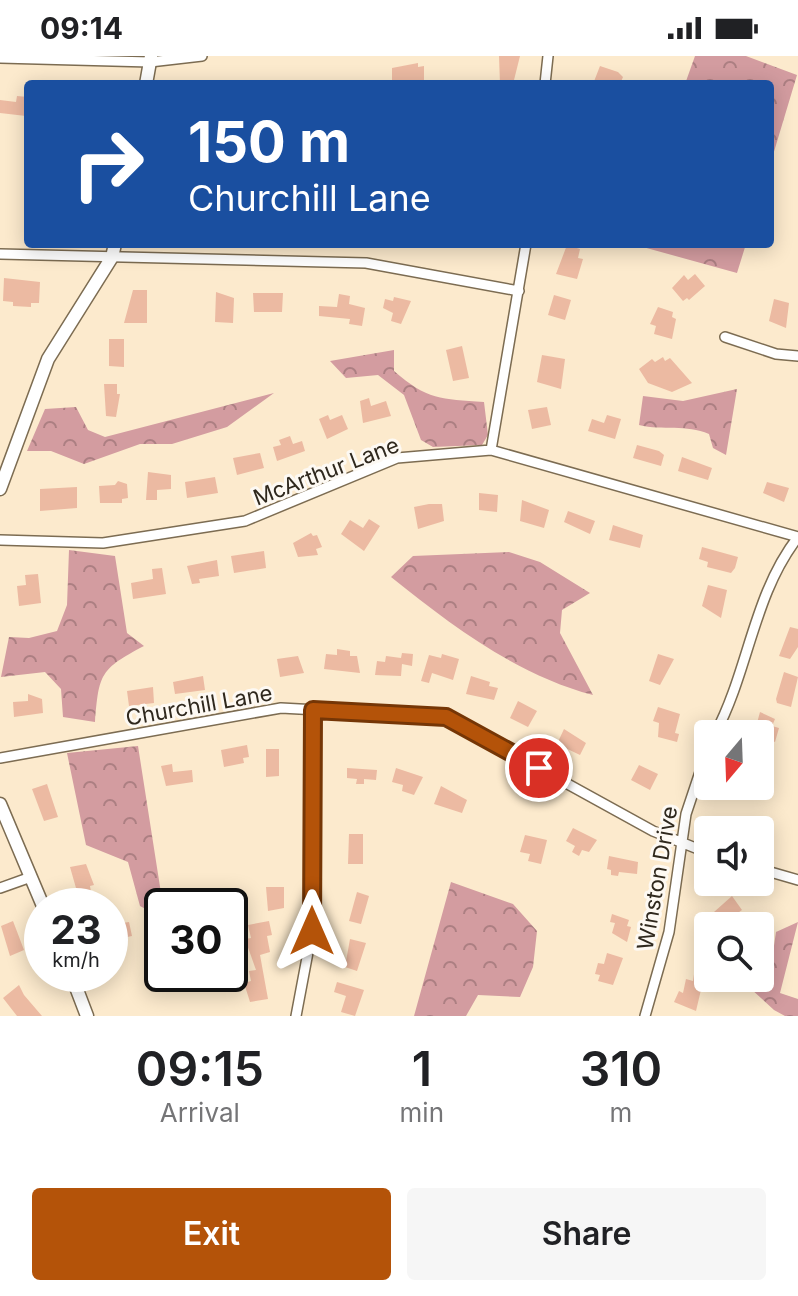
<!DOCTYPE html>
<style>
:root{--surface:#fff;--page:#f6f6f6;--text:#202124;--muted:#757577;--accent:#b45309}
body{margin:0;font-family:Inter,sans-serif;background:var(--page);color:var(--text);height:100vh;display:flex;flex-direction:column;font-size:30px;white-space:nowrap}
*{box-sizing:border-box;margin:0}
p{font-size:26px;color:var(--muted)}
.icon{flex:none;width:44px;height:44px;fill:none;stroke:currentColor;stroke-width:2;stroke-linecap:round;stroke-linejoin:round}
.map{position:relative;height:960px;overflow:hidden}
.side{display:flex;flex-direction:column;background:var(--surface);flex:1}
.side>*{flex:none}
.top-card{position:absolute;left:24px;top:24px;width:750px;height:168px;border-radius:8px;box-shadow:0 4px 20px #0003;background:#1a4fa0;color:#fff;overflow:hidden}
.needle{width:52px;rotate:199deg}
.buttons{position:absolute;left:694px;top:664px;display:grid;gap:16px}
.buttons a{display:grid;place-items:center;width:80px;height:80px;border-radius:8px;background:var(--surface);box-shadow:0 4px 20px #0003;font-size:40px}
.speed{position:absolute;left:24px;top:832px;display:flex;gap:16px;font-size:40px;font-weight:700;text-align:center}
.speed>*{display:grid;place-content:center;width:104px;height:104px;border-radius:50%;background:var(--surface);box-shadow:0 4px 20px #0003;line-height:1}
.speed small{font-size:20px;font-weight:400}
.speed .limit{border:4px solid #111;border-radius:12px;background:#fff;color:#111}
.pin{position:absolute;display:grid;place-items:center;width:68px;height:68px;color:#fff;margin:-34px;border:4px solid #fff;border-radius:50%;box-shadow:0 2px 8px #0007}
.me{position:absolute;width:88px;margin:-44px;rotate:0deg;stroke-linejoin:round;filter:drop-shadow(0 0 6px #0008)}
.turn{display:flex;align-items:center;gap:28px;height:168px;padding:0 32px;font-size:36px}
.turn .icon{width:104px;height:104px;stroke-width:2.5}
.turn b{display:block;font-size:56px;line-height:68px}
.eta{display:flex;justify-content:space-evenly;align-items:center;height:136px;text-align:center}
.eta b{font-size:48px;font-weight:600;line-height:56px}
.button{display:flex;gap:16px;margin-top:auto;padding:16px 32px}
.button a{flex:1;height:92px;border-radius:8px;background:var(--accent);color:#fff;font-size:32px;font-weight:600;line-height:92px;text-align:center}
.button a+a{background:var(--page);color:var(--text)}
.status{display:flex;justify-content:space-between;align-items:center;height:56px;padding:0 40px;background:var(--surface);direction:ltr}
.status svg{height:22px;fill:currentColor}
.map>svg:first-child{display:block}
.forest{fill:url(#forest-crowns)}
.building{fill:#ecbaa2}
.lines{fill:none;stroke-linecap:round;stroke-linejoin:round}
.minor-casing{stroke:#7c6c52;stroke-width:12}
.tertiary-casing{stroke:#7c6c52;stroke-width:15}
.minor{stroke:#fff;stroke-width:9}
.tertiary{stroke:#fff;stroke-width:12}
.route-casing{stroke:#753606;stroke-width:20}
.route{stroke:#b45309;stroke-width:14}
.labels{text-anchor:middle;stroke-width:6;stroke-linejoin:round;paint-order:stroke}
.street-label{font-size:22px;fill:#2f281d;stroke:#fdf9f3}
</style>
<div class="status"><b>09:14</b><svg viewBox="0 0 49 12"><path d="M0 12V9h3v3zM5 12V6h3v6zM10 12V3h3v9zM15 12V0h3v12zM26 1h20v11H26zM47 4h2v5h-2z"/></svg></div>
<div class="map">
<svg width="798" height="960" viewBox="0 0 798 960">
<defs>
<pattern id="forest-crowns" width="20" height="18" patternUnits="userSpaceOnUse" patternTransform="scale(2)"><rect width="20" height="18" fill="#d39ca0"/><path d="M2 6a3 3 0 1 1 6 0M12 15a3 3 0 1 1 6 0" fill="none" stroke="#ac7f82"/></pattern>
</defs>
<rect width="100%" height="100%" fill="#fceacd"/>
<!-- forest -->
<path class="forest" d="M695,0h51l51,19 -27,90v-81h-85z
M632,188h114l-9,29z
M394,294v21c33,29 47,28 90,31l4,33 -6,10 -49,2 -12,-7 -17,-45 -26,-20 -32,3 -16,-17z
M737,333l-11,66 -13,-7 -4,-14c-23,-10 -46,-3 -70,-9l4,-29 40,5z
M274,337l-47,34 -55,17h-32l-56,20 -33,-13h-24l18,-42 31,-2 12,23 17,7z
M69,494l46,6 12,77 17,13c-44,23 -45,28 -49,76l-32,-5 -2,-28 -16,-17 -44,5 8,-40 20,1 28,-7 10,-26z
M509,496l31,10 50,31 -28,17 -2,23 33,62c-76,-20 -141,-69 -202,-118l22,-21z
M138,690l25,160 -4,10 -19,-10 -12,-44 -42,-17 -19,-92z
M451,826l62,22 24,27 -4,36 -13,30 -42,-2 -12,21h-52z
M798,866l-18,71 18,6v17h-13l-11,-6 -23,-21 19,-16 6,-41z"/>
<!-- building -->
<path class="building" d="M499,0h21l-7,28h-13z
M418,7v4l6,-1v18h-32v-16z
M600,10l18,6 5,5 -3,7h-27z
M17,40l11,1 -2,19 -26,-3v-13l16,2z
M567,189l13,4 -2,9 5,1 -6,20 -21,-5z
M695,218l10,12 -16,14 -2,-2 -4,3 -11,-13 12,-13 4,5z
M4,222l36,4 -1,21h-8v4l-18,-1v-4l-10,-1z
M133,234h14v33h-23z
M216,236l18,6 -1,25 -18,-1z
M253,237h30l-1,19h-28z
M339,238l11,2 -1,8 16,4 -3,18 -13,-2 1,-5 -31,-3v-10l18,1z
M554,239l17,5 -6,20 -17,-5z
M394,241l17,4 -10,23 -10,-3 2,-8 -10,-5 2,-9 8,2z
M774,243l15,4 -3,25 -17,-7z
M658,251l15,5 -1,5 4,2 -4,20 -18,-5 2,-8 -6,-2z
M109,283h15v28l-15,-1z
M462,290l7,32 -16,3 -7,-31z
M542,299l23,4 -4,30 -24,-7z
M663,301l2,4 5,-3 22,25 -20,9 -24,-9 -9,-14 13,-10 3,3z
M104,328h13v10h3l-4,23 -10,-1z
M369,342l2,8 15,-5 5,15 -28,7 -3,-22z
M547,351l4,18 -19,4 -4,-19z
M328,359l2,5 12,-5 6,14 -21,10 -8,-20z
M607,359l14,4 -6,20 -27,-8 4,-12 12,4z
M290,380l3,8 9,-3 3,10 -28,10 -4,-14 8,-2 -2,-5z
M637,389l22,6 5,4 -3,11 -28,-8z
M260,397l4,15 -27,7 -4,-17z
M682,401l30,11 -4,12 -30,-9z
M148,416l23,3v14l-14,1v10h-11z
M215,421l3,16 -31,5 -2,-16z
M118,425l9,3 1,14 -6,1v4h-22l-1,-17 16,-1z
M767,426l22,6 -5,14 -21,-9z
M77,431v21l-37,3v-22z
M479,437l19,2 -1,17 -18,-2z
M522,444l27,10 -5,18 -24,-7z
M429,448h13l2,17 -26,8 -4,-22z
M568,455l27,10 -5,13 -26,-12z
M369,463l11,7 -16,25 -23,-17 9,-14 13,8z
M613,469l30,10 -3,13 -31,-8z
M311,477l2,3 4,-1 5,12 -6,2 2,6 -20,2 -5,-14z
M702,491l36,10 -3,11 -4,5 -24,-6 1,-5 -9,-3z
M264,495l2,17 -32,5 -3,-17z
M217,504l2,16 -20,3 1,4 -8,1 -5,-18z
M162,512l4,26 -33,5 -2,-16 22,-4 -1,-10z
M38,518l3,29 -22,3 -2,-20 9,-1 -1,-10z
M708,529l19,5 -6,28 -19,-12z
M790,571l8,2v18l-8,12 -11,-3z
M337,593l13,2v5h7l3,17 -36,-4 2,-15 11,1z
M402,597l11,1 -1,12 -10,-2 -1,12 -26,-1 2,-14 8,1 1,-6 15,2z
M442,598l17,5 -6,21 -21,-7 -3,10 -8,-2 8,-26 12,3z
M658,598l16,5 -14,26 -11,-4z
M298,600l6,17 -24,4 -3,-18z
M784,616l14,5 -7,30 -14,-4 -1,-4z
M203,620l2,14 -30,4 -2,-12z
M471,620l19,6 -1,4 9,2 -4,12 -28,-6z
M153,631l1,16 -25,3 -2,-15z
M28,638l14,5 1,14 -29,4 -1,-15 15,-1z
M518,645l19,10 -9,16 -18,-9z
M658,651l22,7 -5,19 4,1 -2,8 -19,-5 1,-14 -6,-2z
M760,656l15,7 -3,7 7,2 -4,14 -21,-8z
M564,673l22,14 -6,12 -23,-11z
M247,689l2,12 -6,1 1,5 -20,4 -3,-17z
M266,693h13v27l-13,1z
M172,708l1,8 19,-2 1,12 -27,4 -5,-20z
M639,709l19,9 -8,16 -19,-10z
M347,712l30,2 -1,10 -12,-1v5h-8l1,-5 -10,-1z
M396,712l27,9 -9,18 -12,-4 1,-6 -11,-3z
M47,728l11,33 -14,4 -12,-32z
M441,730l26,14 -5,13 -28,-9z
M573,772l24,12 -8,12 -7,-2 -3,6 -7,-4 3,-6 -9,-5z
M349,778h14v30h-15z
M525,779l22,5 -6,24 -13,-3 2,-7 -10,-2z
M609,800l29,6 -1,12 -18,-2 -1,4 -7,-1v-5l-4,-1z
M86,808l8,21 -4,1 1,6 -13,3 -8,-28z
M266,831h18v21l-16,3z
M357,836l12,4 -8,28 -12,-3z
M732,840l10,14 -20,14 -8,-12z
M612,858l17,6 -2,6 4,1 -4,15 -15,-9 3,-10 -5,-1z
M13,865l11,29 -14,6 -9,-30z
M269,865l3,14 -5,1 3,16 -10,3 8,44 -18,3 -6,-19 7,-2 -2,-10 7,-1 -11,-31 6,-1 -3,-13z
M129,866l3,14 -14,3 3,16 -11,3v-33z
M700,879l8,2v23l-12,51 -22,-9 5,-11 4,2 3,-14 7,2z
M350,883l16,4 -9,28 -12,-4z
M607,897l16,5 -10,27 -15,-4 2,-6 -5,-1 3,-11 6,1z
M337,926l27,8 -9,26 -14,-4 5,-16 -12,-4z
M19,929l5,10 18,21h-25l-14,-18z"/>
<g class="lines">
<defs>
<path id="minor" d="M0,2l150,4 52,-6
M545,28l3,-28
M0,198l366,9 153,28
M725,281l51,17 22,2
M491,394l35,-206
M0,484l103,3 142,-22 152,-63 94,-8 307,87
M715,678c34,-64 38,-139 83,-197
M0,702l281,-50 165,9 207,114 55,22
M760,813l38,11
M0,832l31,-11
M296,960l16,-85 1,-221
M645,960l24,-84 17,-118 22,-66"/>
<path id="tertiary" d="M146,28l5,-28
M0,433l48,-130 64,-102 3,-13
M0,748l43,102
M71,918l16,42"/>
</defs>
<!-- minor casing -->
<use href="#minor" class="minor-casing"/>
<!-- tertiary casing -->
<use href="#tertiary" class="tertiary-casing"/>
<!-- minor -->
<use href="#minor" class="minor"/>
<!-- tertiary -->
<use href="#tertiary" class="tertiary"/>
</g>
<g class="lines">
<defs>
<path id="route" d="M312,875l1,-221 133,7 93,51"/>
</defs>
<!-- route casing -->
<use href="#route" class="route-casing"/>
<!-- route -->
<use href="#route" class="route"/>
</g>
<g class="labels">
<!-- street labels -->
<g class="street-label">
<text transform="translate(326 415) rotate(-21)" y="8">McArthur Lane</text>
<text transform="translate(199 649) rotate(-10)" y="8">Churchill Lane</text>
<text transform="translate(657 822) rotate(-80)" y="8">Winston Drive</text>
</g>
</g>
</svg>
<div class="buttons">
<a><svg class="needle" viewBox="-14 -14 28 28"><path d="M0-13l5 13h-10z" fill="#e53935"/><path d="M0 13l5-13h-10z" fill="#757577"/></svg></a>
<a><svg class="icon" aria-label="sound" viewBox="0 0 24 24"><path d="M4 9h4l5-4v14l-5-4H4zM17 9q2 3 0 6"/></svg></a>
<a><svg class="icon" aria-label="search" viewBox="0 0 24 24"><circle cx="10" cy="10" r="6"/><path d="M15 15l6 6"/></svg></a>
</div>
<div class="speed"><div>23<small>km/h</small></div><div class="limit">30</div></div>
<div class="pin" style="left:539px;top:712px;background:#d93025"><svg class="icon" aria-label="arrive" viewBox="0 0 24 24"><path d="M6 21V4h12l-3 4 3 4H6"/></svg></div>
<svg class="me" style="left:312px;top:875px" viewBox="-20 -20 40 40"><path d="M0-17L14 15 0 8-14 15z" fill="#b45309" stroke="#fff" stroke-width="4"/></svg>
<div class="top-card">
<div class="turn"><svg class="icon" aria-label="right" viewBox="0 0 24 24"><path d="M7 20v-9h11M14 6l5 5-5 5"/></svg><div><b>150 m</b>Churchill Lane</div></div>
</div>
</div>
<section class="side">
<div class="eta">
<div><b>09:15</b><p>Arrival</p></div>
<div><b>1</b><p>min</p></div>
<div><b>310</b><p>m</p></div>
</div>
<div class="button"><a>Exit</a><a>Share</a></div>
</section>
